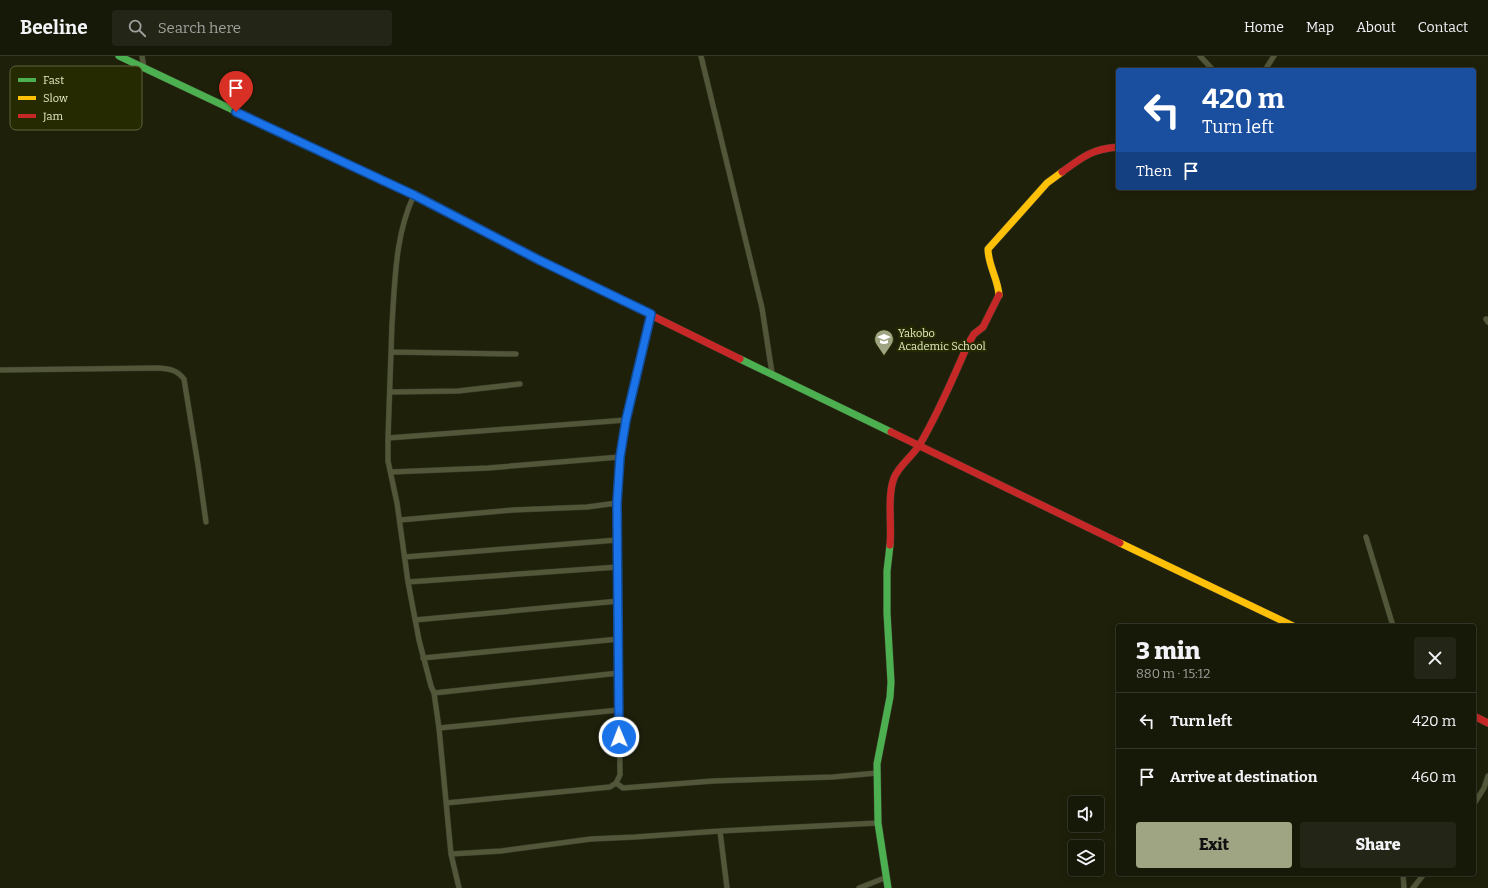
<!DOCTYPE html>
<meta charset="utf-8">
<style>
:root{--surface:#161808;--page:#232516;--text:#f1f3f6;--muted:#9ea09c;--line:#353729;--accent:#9fa483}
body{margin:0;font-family:Bitter,serif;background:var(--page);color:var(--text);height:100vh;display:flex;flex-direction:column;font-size:15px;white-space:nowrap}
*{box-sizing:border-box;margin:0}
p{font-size:13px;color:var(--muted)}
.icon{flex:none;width:22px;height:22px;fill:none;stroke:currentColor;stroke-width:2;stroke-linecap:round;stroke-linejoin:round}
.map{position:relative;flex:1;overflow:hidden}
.details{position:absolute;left:1116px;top:568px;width:360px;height:252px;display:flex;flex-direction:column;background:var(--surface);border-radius:4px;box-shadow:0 2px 10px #0003,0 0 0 1px var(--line)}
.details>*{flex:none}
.top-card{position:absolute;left:1116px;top:12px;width:360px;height:122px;border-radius:4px;box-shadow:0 2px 10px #0003,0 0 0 1px var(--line);background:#1a4fa0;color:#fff;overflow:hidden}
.controls{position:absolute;left:1068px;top:740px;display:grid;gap:8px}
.controls a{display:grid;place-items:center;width:36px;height:36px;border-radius:4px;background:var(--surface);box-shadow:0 2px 10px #0003,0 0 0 1px var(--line);font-size:20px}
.pin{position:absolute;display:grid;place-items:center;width:34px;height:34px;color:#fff;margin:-41px -17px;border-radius:50% 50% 50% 0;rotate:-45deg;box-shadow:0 0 4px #0007}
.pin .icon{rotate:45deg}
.me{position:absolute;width:44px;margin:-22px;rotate:359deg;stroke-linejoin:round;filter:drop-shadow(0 0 3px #0008)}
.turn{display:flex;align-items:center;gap:14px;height:84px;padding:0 20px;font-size:18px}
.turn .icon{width:52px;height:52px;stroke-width:2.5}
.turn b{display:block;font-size:28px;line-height:34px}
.then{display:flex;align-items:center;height:38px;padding:0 20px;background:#0003;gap:8px;font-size:15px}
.round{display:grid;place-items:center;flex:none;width:42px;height:42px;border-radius:4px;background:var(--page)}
.overview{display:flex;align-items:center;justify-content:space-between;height:68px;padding:0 20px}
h1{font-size:24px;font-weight:800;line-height:30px}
.primary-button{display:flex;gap:8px;margin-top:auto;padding:8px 20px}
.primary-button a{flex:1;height:46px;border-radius:4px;background:var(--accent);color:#111;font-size:16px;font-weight:800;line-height:46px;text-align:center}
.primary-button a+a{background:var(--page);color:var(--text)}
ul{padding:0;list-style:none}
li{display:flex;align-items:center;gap:12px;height:56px;padding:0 20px;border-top:1px solid var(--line)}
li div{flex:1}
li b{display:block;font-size:15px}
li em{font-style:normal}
header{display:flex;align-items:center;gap:24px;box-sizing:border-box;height:56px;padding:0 20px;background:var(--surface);border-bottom:1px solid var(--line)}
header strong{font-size:19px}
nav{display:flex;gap:22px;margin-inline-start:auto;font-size:14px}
.search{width:280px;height:36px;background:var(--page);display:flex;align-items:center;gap:10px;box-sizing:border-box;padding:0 14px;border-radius:4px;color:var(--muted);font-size:15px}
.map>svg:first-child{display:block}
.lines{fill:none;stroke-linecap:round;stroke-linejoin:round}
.street-casing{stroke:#393b2a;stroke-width:6}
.fast-casing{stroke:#393b2a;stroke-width:8}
.slow-casing{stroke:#393b2a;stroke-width:8}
.jam-casing{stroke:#393b2a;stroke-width:8}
.street{stroke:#535739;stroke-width:5}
.fast{stroke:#4caf50;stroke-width:7}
.slow{stroke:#ffc107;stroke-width:7}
.jam{stroke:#c62828;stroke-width:7}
.route-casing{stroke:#114b97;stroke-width:10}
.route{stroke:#1a73e8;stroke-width:7}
.labels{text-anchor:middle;stroke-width:4;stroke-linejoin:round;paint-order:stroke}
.poi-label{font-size:11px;fill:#e4ebc4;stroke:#252a00;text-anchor:start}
.key{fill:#252a00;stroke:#5e643b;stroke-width:1}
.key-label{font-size:11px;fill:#e4ebc4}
</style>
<header>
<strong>Beeline</strong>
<div class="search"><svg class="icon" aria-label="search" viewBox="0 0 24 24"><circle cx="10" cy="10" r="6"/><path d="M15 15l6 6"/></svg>Search here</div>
<nav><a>Home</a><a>Map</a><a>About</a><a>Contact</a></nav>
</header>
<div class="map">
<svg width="1488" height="832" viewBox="0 0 1488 832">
<rect width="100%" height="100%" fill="#1e200a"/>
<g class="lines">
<defs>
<path id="street" d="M142,0l2,12
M701,0l61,252 10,65
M1200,0l13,14
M1265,14l9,-14
M414,139c-19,40 -19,86 -22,129 -1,38 -3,76 -4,114v23l9,42 11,79 11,58 12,46 3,7 5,35 12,126 8,34
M1486,263l2,3
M391,296l125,2
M0,314l159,-2c11,1 18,2 25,11l14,86 8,57
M390,336l68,-1 62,-7
M388,382l238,-18
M391,416l97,-4 132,-11
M400,464l113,-10 74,-3 30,-4
M1366,481l27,89
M405,501l212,-17
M408,526l210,-15
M415,564l204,-19
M423,602l196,-19
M434,637l185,-20
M439,672l180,-18
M616,727l7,5 90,-7 120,-4 44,-4
M446,747l164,-16 6,-4 4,-8 -3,-272 3,-46 6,-37 25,-106
M1474,748l10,-16 4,-12
M720,775l7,57
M451,798l50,-3 90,-12 44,-2 85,-6 158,-8
M1403,818l1,14
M859,832l28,-11
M1413,832l11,-14"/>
<path id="fast" d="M119,0l171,81
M740,303l151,73
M888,832l-10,-65 -1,-59 13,-67 1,-15 -4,-69v-42l3,-26"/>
<path id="slow" d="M290,81l150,71
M999,239c-1,-16 -11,-30 -11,-46l59,-66 15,-11
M1120,487l173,83"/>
<path id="jam" d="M1062,116c20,-15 30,-23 56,-25
M440,152l99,52 201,99
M891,376l229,111
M890,489c2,-20 -3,-49 4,-67 5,-13 19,-22 26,-34 19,-32 33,-66 48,-100l6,-10 9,-7 16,-32
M1474,660l14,7"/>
</defs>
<!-- street casing -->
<use href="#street" class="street-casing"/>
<!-- fast casing -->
<use href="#fast" class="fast-casing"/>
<!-- slow casing -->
<use href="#slow" class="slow-casing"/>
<!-- jam casing -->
<use href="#jam" class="jam-casing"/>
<!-- street -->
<use href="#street" class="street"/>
<!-- fast -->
<use href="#fast" class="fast"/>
<!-- slow -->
<use href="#slow" class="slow"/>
<!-- jam -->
<use href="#jam" class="jam"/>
</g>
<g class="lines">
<defs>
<path id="route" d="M236,56l178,83 125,65 112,54 -25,106 -6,37 -3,46 2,234"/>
</defs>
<!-- route casing -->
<use href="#route" class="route-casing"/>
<!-- route -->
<use href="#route" class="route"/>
</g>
<!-- icons -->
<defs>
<symbol id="school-pin" viewBox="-11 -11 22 30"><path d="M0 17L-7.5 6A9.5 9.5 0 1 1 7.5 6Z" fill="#9fa483" stroke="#252a00"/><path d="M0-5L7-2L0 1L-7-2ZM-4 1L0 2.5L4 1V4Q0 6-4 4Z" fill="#fff"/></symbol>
</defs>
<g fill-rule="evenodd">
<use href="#school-pin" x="873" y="272" width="22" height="30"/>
</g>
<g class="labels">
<!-- poi labels -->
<g class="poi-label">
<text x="898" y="281">Yakobo<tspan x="898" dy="13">Academic School</tspan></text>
</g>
</g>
<!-- legend -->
<rect x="10" y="10" width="132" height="64" rx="6" class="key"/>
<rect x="18" y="22" width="18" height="4" fill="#4caf50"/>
<rect x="18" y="40" width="18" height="4" fill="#ffc107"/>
<rect x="18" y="58" width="18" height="4" fill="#c62828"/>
<g class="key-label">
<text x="43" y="28">Fast</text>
<text x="43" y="46">Slow</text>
<text x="43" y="64">Jam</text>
</g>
</svg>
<div class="controls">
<a><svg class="icon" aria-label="sound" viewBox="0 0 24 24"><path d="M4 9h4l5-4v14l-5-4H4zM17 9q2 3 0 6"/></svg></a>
<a><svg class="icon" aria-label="layers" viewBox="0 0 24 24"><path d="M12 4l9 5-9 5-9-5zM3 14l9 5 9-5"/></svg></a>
</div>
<div class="pin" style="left:236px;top:56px;background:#d93025"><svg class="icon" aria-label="arrive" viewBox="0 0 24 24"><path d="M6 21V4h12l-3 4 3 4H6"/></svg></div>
<svg class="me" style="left:619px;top:681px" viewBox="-20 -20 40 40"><circle r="17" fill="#1a73e8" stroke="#fff" stroke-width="3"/><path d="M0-11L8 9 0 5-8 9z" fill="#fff"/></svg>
<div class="top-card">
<div class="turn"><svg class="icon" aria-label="left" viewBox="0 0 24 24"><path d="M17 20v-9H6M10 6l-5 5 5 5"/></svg><div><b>420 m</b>Turn left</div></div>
<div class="then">Then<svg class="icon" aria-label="arrive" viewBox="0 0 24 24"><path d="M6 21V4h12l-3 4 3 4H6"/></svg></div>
</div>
<section class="details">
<div class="overview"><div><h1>3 min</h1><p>880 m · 15:12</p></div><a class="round"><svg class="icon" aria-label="close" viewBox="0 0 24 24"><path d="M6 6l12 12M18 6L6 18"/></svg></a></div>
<ul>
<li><svg class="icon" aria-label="left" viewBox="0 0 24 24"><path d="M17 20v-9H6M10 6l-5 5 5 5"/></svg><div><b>Turn left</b></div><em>420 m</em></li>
<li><svg class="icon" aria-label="arrive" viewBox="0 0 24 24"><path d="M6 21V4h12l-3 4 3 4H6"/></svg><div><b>Arrive at destination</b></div><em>460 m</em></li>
</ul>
<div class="primary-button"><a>Exit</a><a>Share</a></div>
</section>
</div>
